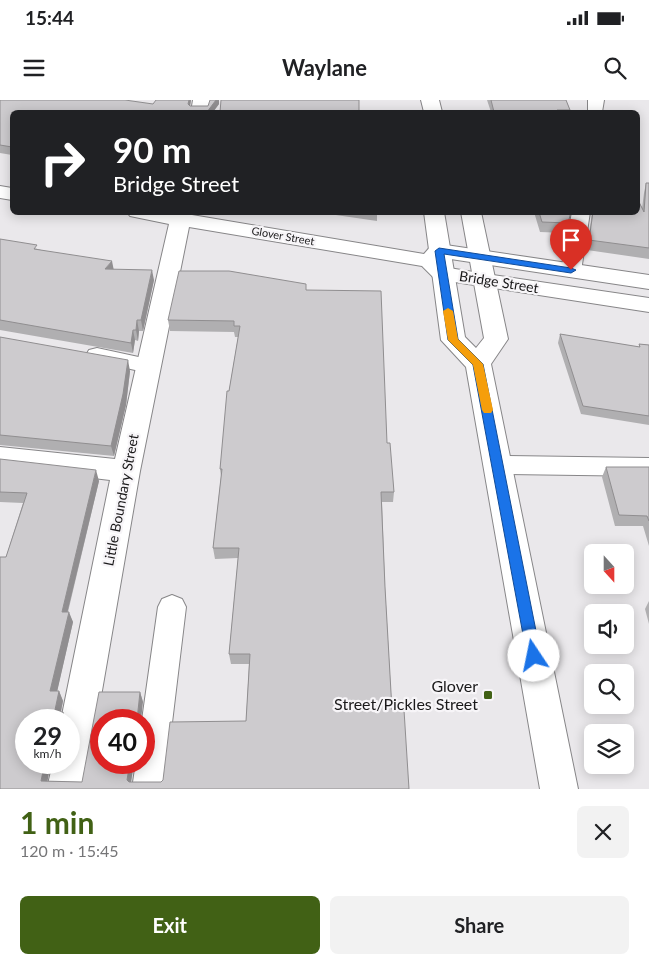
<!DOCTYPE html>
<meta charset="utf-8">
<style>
:root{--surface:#fff;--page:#f2f2f2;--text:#202124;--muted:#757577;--accent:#416115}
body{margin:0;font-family:Lato,sans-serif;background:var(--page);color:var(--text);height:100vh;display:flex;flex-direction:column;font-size:19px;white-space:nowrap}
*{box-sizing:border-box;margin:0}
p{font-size:16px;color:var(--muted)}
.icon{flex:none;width:28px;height:28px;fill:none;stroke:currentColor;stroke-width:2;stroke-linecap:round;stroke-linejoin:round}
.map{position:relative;height:689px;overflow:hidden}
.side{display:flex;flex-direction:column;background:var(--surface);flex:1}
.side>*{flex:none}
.banner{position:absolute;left:10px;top:10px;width:630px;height:105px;border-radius:8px;box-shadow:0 2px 12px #0003;background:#202124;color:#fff;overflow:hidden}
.needle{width:32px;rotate:159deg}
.controls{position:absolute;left:584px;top:444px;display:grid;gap:10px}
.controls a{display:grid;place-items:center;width:50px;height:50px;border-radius:8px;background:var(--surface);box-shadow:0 2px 12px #0003;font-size:25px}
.speed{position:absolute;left:15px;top:609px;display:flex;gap:10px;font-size:25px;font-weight:700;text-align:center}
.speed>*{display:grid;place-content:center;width:65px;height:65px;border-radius:50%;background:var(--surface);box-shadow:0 2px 12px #0003;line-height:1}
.speed small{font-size:12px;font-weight:400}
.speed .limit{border:8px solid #d22;background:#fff;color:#111}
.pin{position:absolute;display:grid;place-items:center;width:42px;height:42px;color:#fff;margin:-51px -21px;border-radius:50% 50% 50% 0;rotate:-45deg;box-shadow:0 0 5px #0007}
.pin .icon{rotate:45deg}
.me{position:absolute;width:55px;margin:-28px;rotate:349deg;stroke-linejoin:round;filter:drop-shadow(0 0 4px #0008)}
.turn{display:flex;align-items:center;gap:18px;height:105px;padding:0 20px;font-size:22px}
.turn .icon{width:65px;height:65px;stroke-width:2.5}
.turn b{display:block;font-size:35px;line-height:42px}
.round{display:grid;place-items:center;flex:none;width:52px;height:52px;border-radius:8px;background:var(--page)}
.overview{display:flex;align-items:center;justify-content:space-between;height:85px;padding:0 20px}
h1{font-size:30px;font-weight:700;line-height:38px;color:var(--accent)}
.cta{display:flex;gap:10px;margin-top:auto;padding:10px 20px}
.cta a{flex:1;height:58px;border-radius:8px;background:var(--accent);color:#fff;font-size:20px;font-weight:700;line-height:58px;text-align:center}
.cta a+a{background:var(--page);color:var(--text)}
.status{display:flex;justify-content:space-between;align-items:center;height:35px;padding:0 25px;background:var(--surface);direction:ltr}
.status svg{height:14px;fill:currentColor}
header{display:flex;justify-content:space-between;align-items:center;height:65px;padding:0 20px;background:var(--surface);font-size:22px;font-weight:700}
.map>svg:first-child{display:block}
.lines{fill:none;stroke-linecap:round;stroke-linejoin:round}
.service-casing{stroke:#878688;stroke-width:2}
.minor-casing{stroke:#878688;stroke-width:2}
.tertiary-casing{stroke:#878688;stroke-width:2}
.service{fill:#fff;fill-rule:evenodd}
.minor{fill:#fff;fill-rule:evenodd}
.tertiary{fill:#fff;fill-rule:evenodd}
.wall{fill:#b0afb1}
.shaded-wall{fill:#908e90}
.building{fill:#cdcbce;stroke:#908e90}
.route{fill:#1a73e8;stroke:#114b97}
.slow{fill:#f59e0b}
.poi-dot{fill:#416115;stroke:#f7f5f8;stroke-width:2}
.labels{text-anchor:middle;stroke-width:4.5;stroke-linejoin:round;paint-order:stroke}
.far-street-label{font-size:11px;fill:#1a191a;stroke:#f7f5f8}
.street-label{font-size:14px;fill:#1a191a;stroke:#f7f5f8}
.near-poi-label{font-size:16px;fill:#1a191a;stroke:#f7f5f8;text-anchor:end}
</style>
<div class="status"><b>15:44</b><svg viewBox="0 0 49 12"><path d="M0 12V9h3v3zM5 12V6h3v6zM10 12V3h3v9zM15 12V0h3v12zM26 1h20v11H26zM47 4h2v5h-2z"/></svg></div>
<header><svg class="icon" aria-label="menu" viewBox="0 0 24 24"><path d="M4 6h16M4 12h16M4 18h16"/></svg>Waylane<svg class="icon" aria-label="search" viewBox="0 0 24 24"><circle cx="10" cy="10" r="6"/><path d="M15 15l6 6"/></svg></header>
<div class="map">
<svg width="649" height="689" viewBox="0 0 649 689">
<rect width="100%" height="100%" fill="#eae8eb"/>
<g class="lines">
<defs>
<path id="service" d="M588,0h16l-2,12h-14z
M572,112h18l-9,59 -3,4 -7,2 -7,-2 -3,-4z
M97,248l60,13 3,5 -3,5 -8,2 -60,-13 -3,-5 3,-5z
M499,356l150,2v18l-150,-2 -9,-3 -3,-6 3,-6z
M172,495l10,4 4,8 -22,182h-32l4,-27h8v-42h-2l16,-113 4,-8z"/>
<path id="minor" d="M193,0h18l-2,12h-18z
M0,86l12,2v12l-12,-2z
M127,112h65v3l232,39 7,-8 8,-2 210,31v14l-205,-31 -2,3 7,7 37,6 163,24v14l-207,-32 -8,-2 -12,-12 -233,-39 -49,244 -55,318h-38l6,-27h16v-42h-8l49,-240 -110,-13v-20l115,12 54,-235 -39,-8z"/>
<path id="tertiary" d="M421,0h18l3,12h-18z
M424,112h20l21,125 11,11 8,-10 -23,-126h20l27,127 -17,25 87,425h-38l-74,-422 -25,-27z"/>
</defs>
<!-- service casing -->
<use href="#service" class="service-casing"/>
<!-- minor casing -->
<use href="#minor" class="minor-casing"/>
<!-- tertiary casing -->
<use href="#tertiary" class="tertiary-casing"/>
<!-- service -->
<use href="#service" class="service"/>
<!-- minor -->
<use href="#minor" class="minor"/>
<!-- tertiary -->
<use href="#tertiary" class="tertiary"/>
</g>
<!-- wall -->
<path class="wall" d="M0,0l153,4 38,-4 -1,6h18l8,-6h3v4l-6,8h-201v43l-12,-2z
M487,0h79l4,10v2h-79z
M646,83h3v76l-62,-9 5,-38h46l4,-3 2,-16z
M322,112h55v9l-55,-8z
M534,112h37l-5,21 -26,-1z
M0,139l154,41 -11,51h-4l-1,10 -3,-1 -2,13 -133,-23z
M306,190l81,153 7,49 -1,10h-11l3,85 7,123 17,79h-409l6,-232 17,-54 -23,-1v-43l99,22 -31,131 5,10 -16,69h2l4,10 -2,11h2l3,8h-40v42h25l-4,19 35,1 58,-90 3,10 -42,60h33l-3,20h30l85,-61 3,-57h-18l-2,-10 9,-96 -23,1 -2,-11 8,-72 -1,-7 9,-78 9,-54h-3l-1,-5 -64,-1 -2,-11z
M560,234l79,13v-3l10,1v80l-68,-11 -23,-71z
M0,237l130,34 -4,34 -12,51 -114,-11z
M606,367h43v79l-6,-20h-28l-13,-49z
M649,501v23l-4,-15z"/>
<!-- shaded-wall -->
<path class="shaded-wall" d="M189,0h2l-2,12 -1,-8z
M216,0h3v4l-6,8h-6z
M112,161l2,10 -9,-2z
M152,170l2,10 -11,51 -2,-11z
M137,220l2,11 -1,10 -2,-11z
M133,230l2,10 -2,13 -2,-10z
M128,260l2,11 -4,34 -12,51 -3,-10z
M96,370l3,11 -34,141 -3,-10z
M69,512l4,10 -18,79 -5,-10z
M59,591l4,10 -4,19 -4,-10z
M140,592l3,10 -2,18h-4z
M63,612l3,8h-3z
M45,662h6l-5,27 -5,-8z
M130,662h4l-4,27 -3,-9z"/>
<!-- building -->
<path class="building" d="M0,0h125l28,4 3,-4h33l-1,4 2,2h18l2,-6h6l-9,12h-195v35l-12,-2z
M221,0h138v12h-139z
M491,0h75l4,10h-13l1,2h-64z
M646,83h3v65l-60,-8 4,-28h45v-12l6,12z
M539,112h32l-3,11 -26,-1z
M0,139l37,6 -3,4 78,12 -7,8 47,1 -11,50h-4l-1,10h-3l-2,13 -131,-23z
M179,171h50l77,13v6l75,1 6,152h3l4,49h-13l4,95 7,123h12l5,79h-409v-232h6l21,-64 -27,-1v-33l96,11 -34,142h7l-19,79h9l-4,19 2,2h6v8h-37v42h19l-4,19 41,1 17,-90h41l-3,28h-36v42h29l-3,18 2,2h32l2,-2 7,-58 76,-1 4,-67h-21l10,-106h-26l9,-79h-2l7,-78h2l11,-65h-6v-5l-66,-1z
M560,234l80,13 -1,-3 10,1v71l-66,-10z
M0,237l128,23 -5,34 -12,52 -111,-11z
M606,367h43v54l-2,-5 -28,-1z"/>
<!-- route -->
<path class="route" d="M439,148l132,20 5,2 -5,3 -127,-19 14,85 25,25 58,292 -2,4 -5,2 -5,-2 -2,-4 -54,-291 -25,-25 -13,-89z"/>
<!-- slow -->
<path class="slow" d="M448,208l5,3 5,28 25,25 10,46 -2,3h-7l-2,-3 -9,-45 -25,-25 -5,-29z"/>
<!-- markers -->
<rect class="poi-dot" x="483" y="590" width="10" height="10" rx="2.5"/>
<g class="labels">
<!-- far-street labels -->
<g class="far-street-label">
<text transform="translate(283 136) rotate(10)" y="4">Glover Street</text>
</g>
<!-- street labels -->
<g class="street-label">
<text transform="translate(499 182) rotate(9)" y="5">Bridge Street</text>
<text transform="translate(121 400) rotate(-79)" y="5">Little Boundary Street</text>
</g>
<!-- near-poi labels -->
<g class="near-poi-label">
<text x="478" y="592">Glover<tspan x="478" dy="18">Street/Pickles Street</tspan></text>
</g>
</g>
</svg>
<div class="controls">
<a><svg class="needle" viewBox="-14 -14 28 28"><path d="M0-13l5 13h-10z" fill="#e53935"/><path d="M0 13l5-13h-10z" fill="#757577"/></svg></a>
<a><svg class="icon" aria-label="sound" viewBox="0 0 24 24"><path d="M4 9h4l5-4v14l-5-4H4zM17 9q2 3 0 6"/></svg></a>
<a><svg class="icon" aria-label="search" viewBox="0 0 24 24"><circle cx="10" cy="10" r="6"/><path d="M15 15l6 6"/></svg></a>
<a><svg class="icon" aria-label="layers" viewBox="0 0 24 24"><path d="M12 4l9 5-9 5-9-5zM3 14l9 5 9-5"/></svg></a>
</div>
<div class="speed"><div>29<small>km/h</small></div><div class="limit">40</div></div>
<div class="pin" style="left:571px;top:170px;background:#d93025"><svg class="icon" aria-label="arrive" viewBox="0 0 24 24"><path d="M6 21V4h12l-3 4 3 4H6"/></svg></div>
<svg class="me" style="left:534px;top:556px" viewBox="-20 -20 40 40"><circle r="19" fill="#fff"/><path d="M0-13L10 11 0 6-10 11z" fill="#1a73e8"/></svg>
<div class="banner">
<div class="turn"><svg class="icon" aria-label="right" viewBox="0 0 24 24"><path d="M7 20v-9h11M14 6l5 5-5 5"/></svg><div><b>90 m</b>Bridge Street</div></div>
</div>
</div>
<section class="side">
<div class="overview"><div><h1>1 min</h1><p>120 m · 15:45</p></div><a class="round"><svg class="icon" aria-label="close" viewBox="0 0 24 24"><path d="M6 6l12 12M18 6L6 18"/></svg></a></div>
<div class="cta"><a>Exit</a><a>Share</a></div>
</section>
